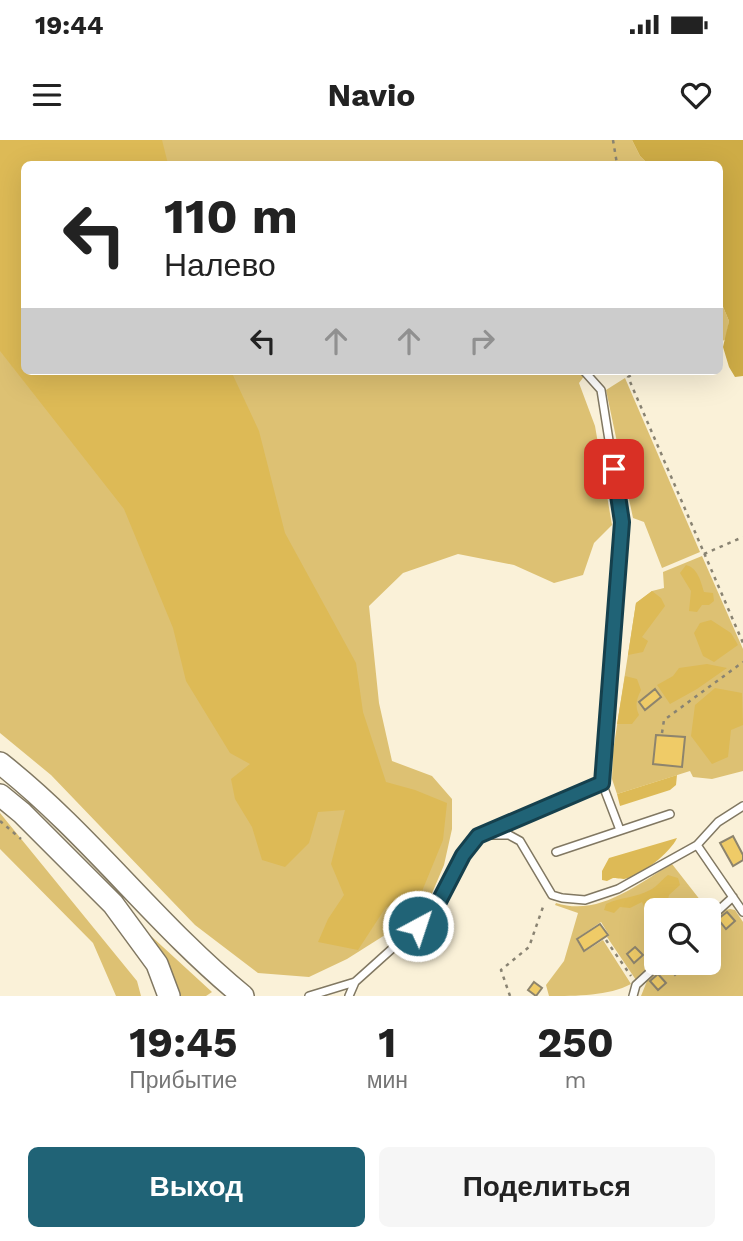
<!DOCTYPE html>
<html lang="ru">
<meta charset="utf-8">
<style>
:root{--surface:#fff;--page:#f6f6f6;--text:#222;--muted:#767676;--accent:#206376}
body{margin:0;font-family:"Work Sans",sans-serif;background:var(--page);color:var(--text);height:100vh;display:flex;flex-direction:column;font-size:26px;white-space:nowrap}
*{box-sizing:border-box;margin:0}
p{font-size:23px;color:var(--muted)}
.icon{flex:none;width:38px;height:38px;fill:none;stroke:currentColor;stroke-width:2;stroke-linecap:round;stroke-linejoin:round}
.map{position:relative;height:856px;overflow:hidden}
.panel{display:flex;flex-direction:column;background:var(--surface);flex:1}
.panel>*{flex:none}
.top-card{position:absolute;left:21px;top:21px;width:702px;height:214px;border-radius:10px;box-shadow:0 7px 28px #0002;background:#fff;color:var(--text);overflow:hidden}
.controls{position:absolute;left:644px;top:758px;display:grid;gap:14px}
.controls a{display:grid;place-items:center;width:77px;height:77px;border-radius:10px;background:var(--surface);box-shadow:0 7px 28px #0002;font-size:35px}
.pin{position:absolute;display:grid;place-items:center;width:60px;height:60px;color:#fff;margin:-30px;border-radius:14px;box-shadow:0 4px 10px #0006}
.me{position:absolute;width:77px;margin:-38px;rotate:40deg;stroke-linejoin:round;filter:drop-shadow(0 0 5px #0008)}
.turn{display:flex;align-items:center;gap:24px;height:147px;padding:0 28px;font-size:32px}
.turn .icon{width:91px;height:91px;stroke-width:2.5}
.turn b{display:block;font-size:49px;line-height:60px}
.lanes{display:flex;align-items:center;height:66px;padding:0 28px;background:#0003;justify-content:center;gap:35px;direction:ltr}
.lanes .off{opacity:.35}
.eta{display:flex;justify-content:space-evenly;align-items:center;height:119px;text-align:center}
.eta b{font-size:42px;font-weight:700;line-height:49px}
.action{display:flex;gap:14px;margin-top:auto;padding:14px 28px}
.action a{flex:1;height:80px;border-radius:10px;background:var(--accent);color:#fff;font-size:28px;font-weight:700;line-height:80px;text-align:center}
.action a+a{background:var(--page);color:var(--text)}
.status{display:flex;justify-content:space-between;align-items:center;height:49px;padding:0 35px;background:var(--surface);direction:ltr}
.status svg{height:19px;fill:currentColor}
header{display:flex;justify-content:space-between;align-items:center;height:91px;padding:0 28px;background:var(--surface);font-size:32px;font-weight:700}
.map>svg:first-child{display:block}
.green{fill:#ddc173}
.forest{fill:#ddba56}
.water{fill:#ceac46}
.building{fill:#efcb67;stroke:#8d846d;stroke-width:2}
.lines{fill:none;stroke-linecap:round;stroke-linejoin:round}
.service-casing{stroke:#817862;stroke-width:10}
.primary-casing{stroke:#817862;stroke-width:24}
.path{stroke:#898372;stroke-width:2.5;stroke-dasharray:3.5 5;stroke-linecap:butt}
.service{stroke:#fff;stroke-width:7}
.primary{stroke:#fff;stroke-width:21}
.route-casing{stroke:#15404d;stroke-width:18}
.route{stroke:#206376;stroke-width:12}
</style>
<div class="status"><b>19:44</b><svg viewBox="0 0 49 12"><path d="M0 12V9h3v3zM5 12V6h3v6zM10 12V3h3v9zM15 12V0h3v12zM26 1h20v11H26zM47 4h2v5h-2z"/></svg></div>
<header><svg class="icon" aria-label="menu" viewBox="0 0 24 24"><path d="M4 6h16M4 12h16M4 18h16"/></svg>Navio<svg class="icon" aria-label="heart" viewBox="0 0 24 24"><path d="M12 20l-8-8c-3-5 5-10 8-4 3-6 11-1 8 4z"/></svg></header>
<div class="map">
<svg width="743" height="856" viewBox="0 0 743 856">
<rect width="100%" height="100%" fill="#faf1d8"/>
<!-- green -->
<path class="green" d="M0,0h632l8,16 8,8h-624v207h564l-9,12 16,43 17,99 -18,18 -11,32 -29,8 -40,-18 -56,-11 -55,19 -34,33 10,97 13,58 40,15 20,23v30l-8,36 -14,33 -15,18 -68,43 -38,18 -51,-4 -63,-48 -144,-150 -51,-42z
M719,157l10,24 -3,18 -7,4z
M625,238l75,174 -38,16 -18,-46 -11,-4 -27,-128z
M702,416l41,93v122l-31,8 -19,-2 -3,-6 -73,23 -5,-15 1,-28 23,-148 16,-12 12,-3 -1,-16z
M0,673l137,168 4,15h-25l-23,-53 -93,-94z
M672,724l36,46h-52v51l-20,19 -29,-43 2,-2 -8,-13 -25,17 8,13 19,-12 28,44c-22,12 -55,12 -82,12l-3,-11 18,-24 14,-48 -23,-8 1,-2c43,14 81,-19 116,-39z
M730,769l5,1 8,12v74h-102l6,-15 20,-18 42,-1v-37l17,-15z
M151,796l61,56 -6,4h-25z"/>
<!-- forest -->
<path class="forest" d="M0,0h162l6,24h-144v207h207l28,60 26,102 71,130 7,49 23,70 29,8 32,13 -4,37 -25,61 -32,6 -28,43 -40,-8 10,-23 16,-24 -13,-31 14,-54 -27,2 -9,31 -24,24 -23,-7 -10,-33 -17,-28 -4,-20 19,-15 -20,-11 -44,-72 -13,-53 -49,-119 -124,-158z
M686,425c12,3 15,17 18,27l9,1 1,8 -5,4h-7l-5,7 -8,-1 2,-20 -11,-18z
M652,451l9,7 4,8 -23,31 6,4 -5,11 -15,3 8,-52z
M711,480l20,13 7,12 -24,17 -11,-6 -9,-23 6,-10z
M707,524l20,4 -30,21 -27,15 -13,-19 16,-9 6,-8z
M625,536l12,3 4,11c-5,10 -6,16 -2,25l-7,9h-15z
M715,548l27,5 1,32 -12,5 -3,27 -16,7 -21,-28 4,-31z
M677,635l-1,10 -6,5 -50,16 -3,-12z
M677,698c-7,15 -36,38 -53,41 -1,0 -10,-1 -11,-1l-6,3 -5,-1v-9l7,-13z
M668,735l10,3 2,7 -11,10 -3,15h-10v8l-8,-2 -6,-14 -12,6 -10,-1 -6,6 -10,-3 2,-6c14,-7 30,-6 44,-14 8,-4 11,-10 18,-15z"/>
<!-- water -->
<path class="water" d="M632,0h111v236l-8,1 -6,-10 -6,-20 6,-26 -10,-24v-133h-71l-8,-8z"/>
<!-- building -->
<path class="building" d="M655,549l6,8 -16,13 -6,-8z
M656,595l29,2 -3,30 -29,-3z
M733,696l10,19v5l-10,6 -13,-23z
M683,763l7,7h-14z
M727,772l8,9 -9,8 -8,-10z
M600,784l8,11 -24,16 -7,-12z
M711,786l8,10 -9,7 -1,-15z
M635,807l8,8 -9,8 -7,-9z
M670,822h8l5,6 -8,7 -8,-10z
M658,834l8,9 -8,7 -8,-9z
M534,842l8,6 -6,8 -8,-6z"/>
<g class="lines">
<defs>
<path id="service" d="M602,643l18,47
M486,695h23l11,6 32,54 10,3 23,2 33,-11 79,-44 21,-23 25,-16
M697,705l46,67
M556,712l114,-38
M709,779l24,-22
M309,856l46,-14 79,-71 29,-56 16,-19 123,-53 20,-261 -21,-132 -17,-19
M349,856l6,-14
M633,856l3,-11 25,-23"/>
<path id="primary" d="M0,623c89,70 156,162 243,233
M0,655l22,18 91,91 44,60 12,32"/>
</defs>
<!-- service casing -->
<use href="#service" class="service-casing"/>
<!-- primary casing -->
<use href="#primary" class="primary-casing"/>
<!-- path -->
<path class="path" d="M613,0l4,24
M638,231l-10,6 115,266
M704,414l39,-17
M662,593l2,-13 79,-58
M0,681l21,18
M606,800l25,36
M510,856l-9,-26 28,-23 15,-43"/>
<!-- service -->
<use href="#service" class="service"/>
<!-- primary -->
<use href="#primary" class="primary"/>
</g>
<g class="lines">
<defs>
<path id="route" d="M418,786l16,-15 29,-56 15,-19 124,-53 20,-261 -8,-53"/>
</defs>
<!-- route casing -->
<use href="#route" class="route-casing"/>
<!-- route -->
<use href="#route" class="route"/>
</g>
</svg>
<div class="controls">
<a><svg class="icon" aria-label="search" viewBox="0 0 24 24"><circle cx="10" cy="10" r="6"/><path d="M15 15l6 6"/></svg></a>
</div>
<div class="pin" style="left:614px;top:329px;background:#d93025"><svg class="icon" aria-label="arrive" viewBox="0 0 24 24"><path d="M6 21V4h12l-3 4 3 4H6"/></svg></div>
<svg class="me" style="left:418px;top:786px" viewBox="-20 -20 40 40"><circle r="17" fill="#206376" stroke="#fff" stroke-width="3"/><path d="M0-11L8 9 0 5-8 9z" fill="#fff"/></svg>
<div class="top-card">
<div class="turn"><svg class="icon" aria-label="left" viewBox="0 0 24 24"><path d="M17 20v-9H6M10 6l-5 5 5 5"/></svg><div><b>110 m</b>Налево</div></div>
<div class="lanes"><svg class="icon" aria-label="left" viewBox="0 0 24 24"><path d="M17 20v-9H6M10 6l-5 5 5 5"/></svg><svg class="icon off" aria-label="ahead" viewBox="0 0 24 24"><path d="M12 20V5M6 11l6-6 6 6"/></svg><svg class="icon off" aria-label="ahead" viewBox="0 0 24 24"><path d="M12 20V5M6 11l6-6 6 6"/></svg><svg class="icon off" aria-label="right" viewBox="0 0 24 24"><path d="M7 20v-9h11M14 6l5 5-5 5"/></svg></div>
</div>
</div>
<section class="panel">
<div class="eta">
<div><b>19:45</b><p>Прибытие</p></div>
<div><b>1</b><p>мин</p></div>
<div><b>250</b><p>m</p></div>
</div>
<div class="action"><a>Выход</a><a>Поделиться</a></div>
</section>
